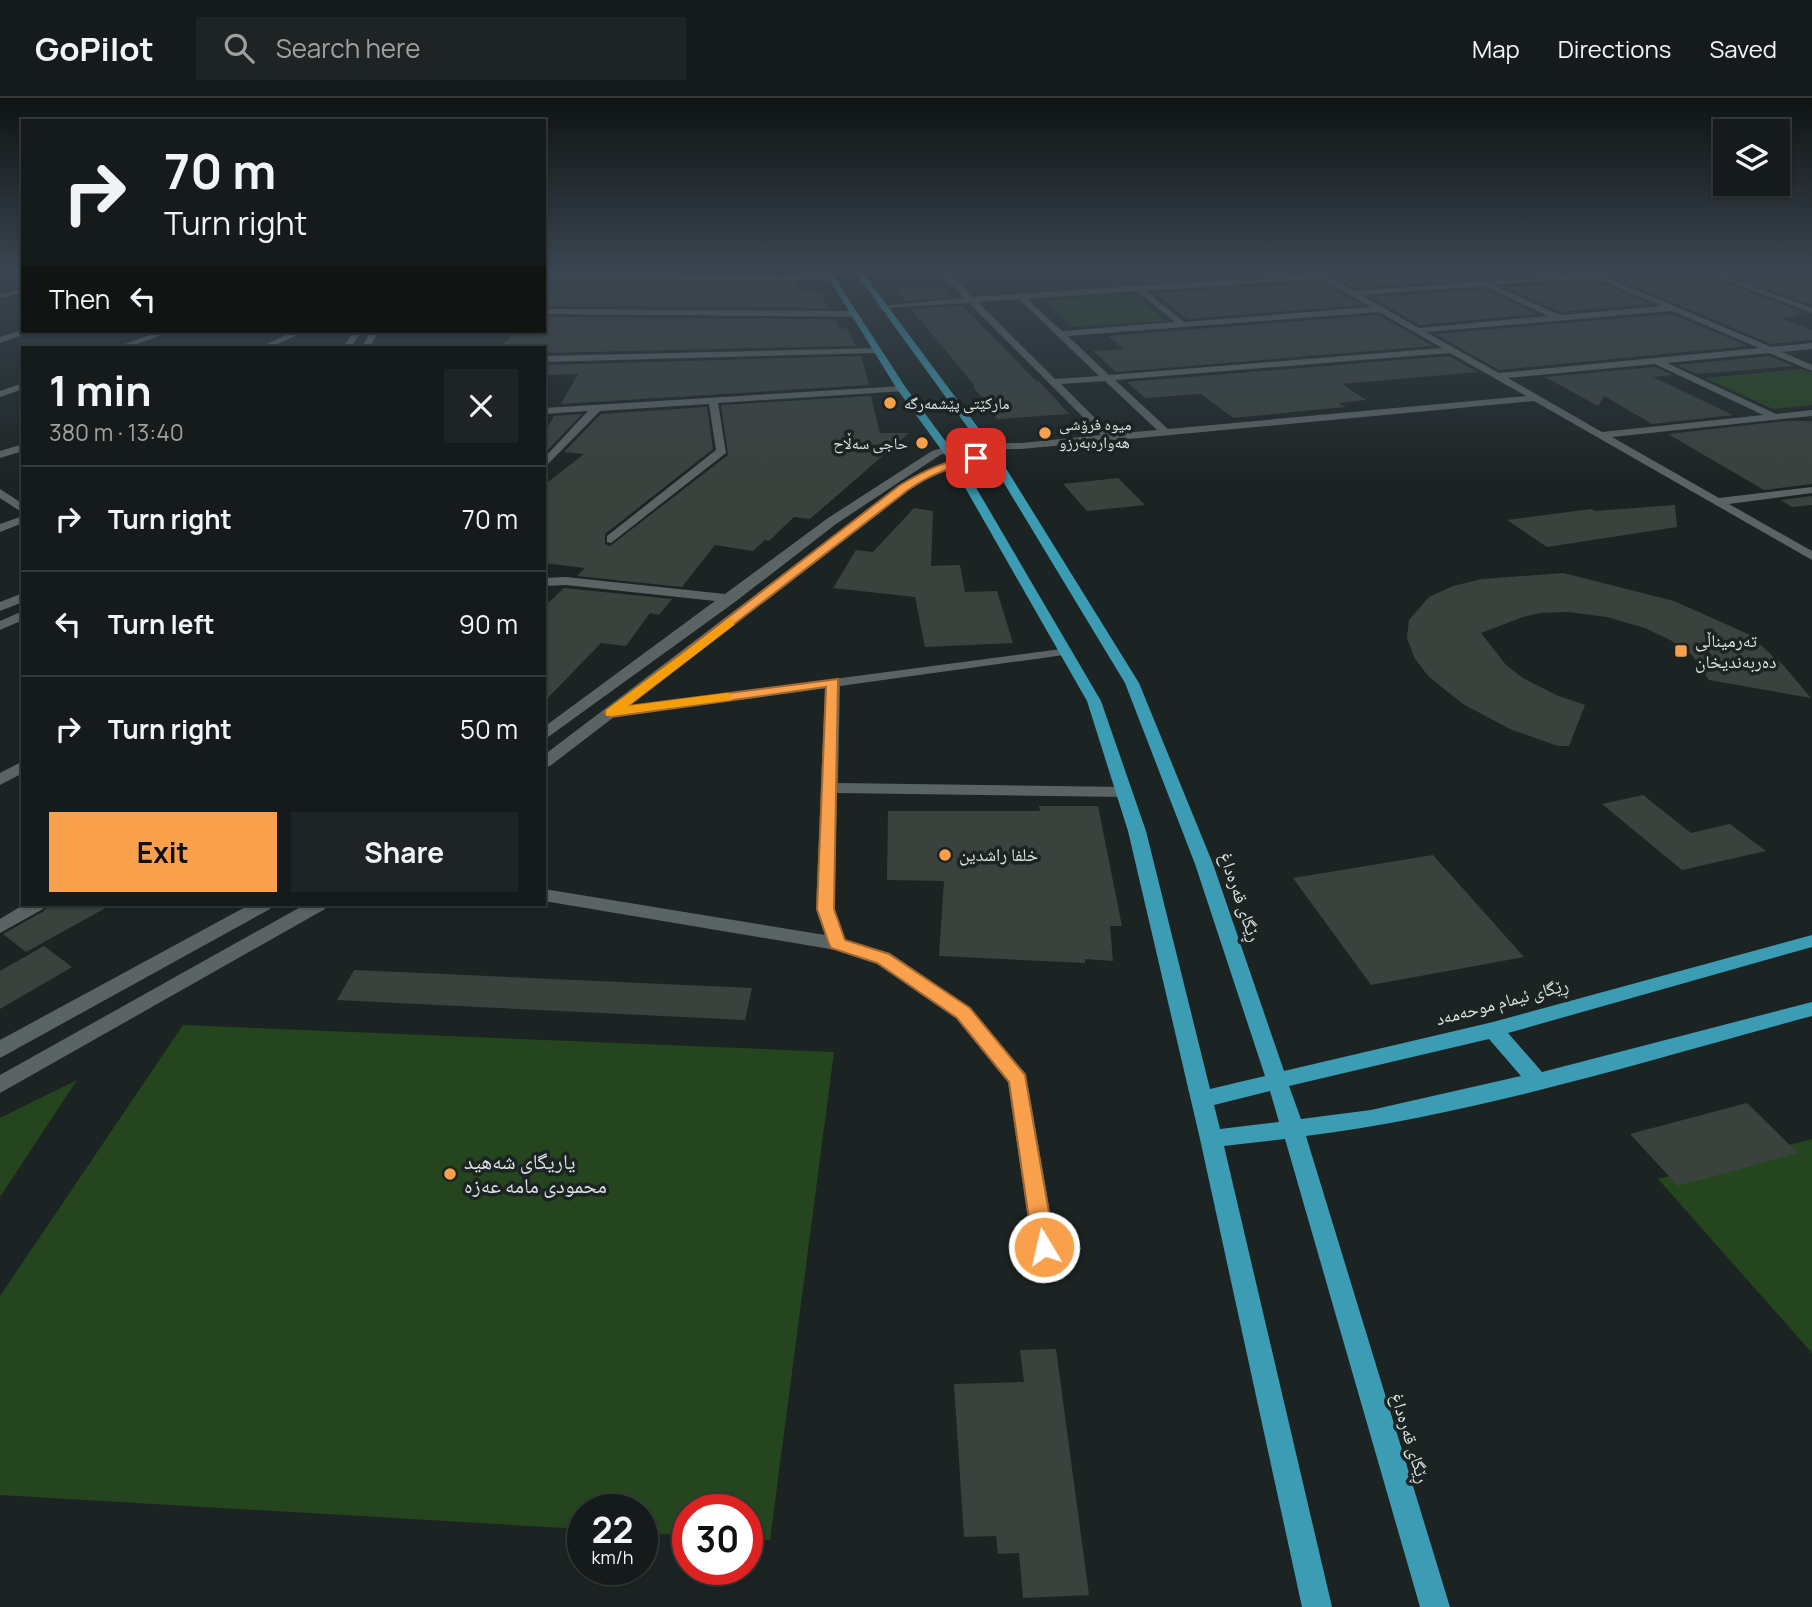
<!DOCTYPE html>
<meta charset="utf-8">
<style>
:root{--surface:#151b1a;--page:#1e2423;--text:#f1f3f6;--muted:#9da1a2;--line:#343939;--accent:#f9a04c}
body{margin:0;font-family:Manrope,"Noto Naskh Arabic",sans-serif;background:var(--page);color:var(--text);height:100vh;display:flex;flex-direction:column;font-size:26px;white-space:nowrap}
*{box-sizing:border-box;margin:0}
p{font-size:23px;color:var(--muted)}
.icon{flex:none;width:38px;height:38px;fill:none;stroke:currentColor;stroke-width:2;stroke-linecap:round;stroke-linejoin:round}
.map{position:relative;flex:1;overflow:hidden}
.panel{position:absolute;left:21px;top:248px;width:525px;height:560px;display:flex;flex-direction:column;background:var(--surface);border-radius:0px;box-shadow:0 2px 5px #0004,0 0 0 2px var(--line)}
.panel>*{flex:none}
.hud{position:absolute;left:21px;top:21px;width:525px;height:214px;border-radius:0px;box-shadow:0 2px 5px #0004,0 0 0 2px var(--line);background:#151b1a;color:var(--text);overflow:hidden}
.fabs{position:absolute;left:1713px;top:21px;display:grid;gap:14px}
.fabs a{display:grid;place-items:center;width:77px;height:77px;border-radius:0px;background:var(--surface);box-shadow:0 2px 5px #0004,0 0 0 2px var(--line);font-size:35px}
.speed{position:absolute;left:567px;top:1396px;display:flex;gap:14px;font-size:35px;font-weight:700;text-align:center}
.speed>*{display:grid;place-content:center;width:91px;height:91px;border-radius:50%;background:var(--surface);box-shadow:0 2px 5px #0004,0 0 0 2px var(--line);line-height:1}
.speed small{font-size:18px;font-weight:400}
.speed .limit{border:10px solid #d22;background:#fff;color:#111}
.pin{position:absolute;display:grid;place-items:center;width:60px;height:60px;color:#fff;margin:-30px;border-radius:14px;box-shadow:0 4px 10px #0006}
.me{position:absolute;width:77px;margin:-38px;rotate:351deg;stroke-linejoin:round;filter:drop-shadow(0 0 5px #0008)}
.turn{display:flex;align-items:center;gap:24px;height:147px;padding:0 28px;font-size:32px}
.turn .icon{width:91px;height:91px;stroke-width:2.5}
.turn b{display:block;font-size:49px;line-height:60px}
.then{display:flex;align-items:center;height:66px;padding:0 28px;background:#0003;gap:14px;font-size:26px}
.round{display:grid;place-items:center;flex:none;width:74px;height:74px;border-radius:0px;background:var(--page)}
.headline{display:flex;align-items:center;justify-content:space-between;height:119px;padding:0 28px}
h1{font-size:42px;font-weight:700;line-height:52px}
.action{display:flex;gap:14px;margin-top:auto;padding:14px 28px}
.action a{flex:1;height:80px;border-radius:0px;background:var(--accent);color:#111;font-size:28px;font-weight:700;line-height:80px;text-align:center}
.action a+a{background:var(--page);color:var(--text)}
ul{padding:0;list-style:none}
li{display:flex;align-items:center;gap:21px;height:105px;padding:0 28px;border-top:2px solid var(--line)}
li div{flex:1}
li b{display:block;font-size:26px}
li em{font-style:normal}
header{display:flex;align-items:center;gap:42px;box-sizing:border-box;height:98px;padding:0 35px;background:var(--surface);border-bottom:2px solid var(--line)}
header strong{font-size:33px}
nav{display:flex;gap:38px;margin-inline-start:auto;font-size:24px}
.search{width:490px;height:63px;background:var(--page);display:flex;align-items:center;gap:18px;box-sizing:border-box;padding:0 24px;border-radius:0px;color:var(--muted);font-size:26px}
.map>svg:first-child{display:block}
.green{fill:#24451e}
.building{fill:#3a423e}
.lines{fill:none;stroke-linecap:round;stroke-linejoin:round}
.minor{fill:#5b6464;fill-rule:evenodd}
.major{fill:#3c9cb3;fill-rule:evenodd}
.route{fill:#f9a04c;stroke:#a26831;stroke-width:2}
.slow{fill:#f59e0b}
.poi-dot{fill:#f9a04c;stroke:#1c2423;stroke-width:2.5}
.labels{text-anchor:middle;stroke-width:7;stroke-linejoin:round;paint-order:stroke}
.far-poi-label{font-size:16px;fill:#dde3e2;stroke:#1c2423;text-anchor:start}
.poi-label{font-size:18px;fill:#dde3e2;stroke:#1c2423;text-anchor:start}
.street-label{font-size:18px;fill:#dde3e2;stroke:#1c2423}
.near-poi-label{font-size:21px;fill:#dde3e2;stroke:#1c2423;text-anchor:start}
</style>
<header>
<strong>GoPilot</strong>
<div class="search"><svg class="icon" aria-label="search" viewBox="0 0 24 24"><circle cx="10" cy="10" r="6"/><path d="M15 15l6 6"/></svg>Search here</div>
<nav><a>Map</a><a>Directions</a><a>Saved</a></nav>
</header>
<div class="map">
<svg width="1812" height="1509" viewBox="0 0 1812 1509">
<rect width="100%" height="100%" fill="#1c2423"/>
<!-- green -->
<path class="green" d="M1134,196l32,27 -94,6 -27,-27z
M1801,271l11,4v32l-39,4 -68,-31z
M183,927l651,27 -64,488 -23,-1v-29h-59v25l-46,-2v-23h-59v19l-583,-34v-199z
M77,982l-77,117v-79z
M1812,1041v214l-154,-174z"/>
<!-- building -->
<path class="building" d="M568,171h117l-2,5 -119,-1z
M1124,171h181l2,3 -165,11z
M1319,171h257l2,3 -223,16z
M1593,171h100l2,2 110,42 -10,1 7,2 -21,2 31,12v10l-41,4z
M1712,171h100v36z
M1595,183l56,23 -91,8 -55,-25z
M557,184l238,1 4,9 22,-1 7,17 -284,-2v-10z
M1320,184l42,23 -174,14 -33,-26z
M942,190l10,9 -47,4 -9,-11z
M1484,191l54,25 -118,11 -50,-28z
M963,208l73,75h3l30,33 -72,5 -24,-33h2l-64,-77z
M1672,216l76,32 -249,24 -64,-36z
M1378,217l55,31 -317,26 -23,-21 30,-2 -15,-13z
M544,219l291,2 5,10 7,-1 9,18 -312,7v-5h-44l15,-17h29z
M861,258l8,29 -308,19 17,-30 -34,1v-10z
M1449,258l29,16 -136,12 24,16 -28,3 7,4 -112,11 -32,-24 -56,4 -18,-16z
M1769,258l25,10 -98,8 -19,-9z
M1655,269l18,8 -20,2 80,38 -81,9 -48,-28 -6,10 -53,-29z
M871,298l9,37h29l-99,86 -16,-2 -25,24 -4,-1 -12,11 -38,-6 -33,42 -105,-11 8,-8 -41,-5v-78l40,-31 -20,-2 37,-38 106,-7 6,42 -108,85v10l5,2 118,-91 -7,-50z
M582,316l-33,35h-5v-15l10,-18z
M1785,323h27v63l-48,6 -96,-56z
M1118,380l27,27 -58,6 -24,-27z
M1812,398v9l-20,2 -11,-7z
M1675,407l2,22 -130,20 -40,-27 84,-11 4,2z
M914,410l19,3 -2,55 29,-1 5,27 32,-1 16,52 -88,4 -10,-50 -82,-9 23,-38 17,2z
M1563,475l111,28 74,33 36,32 27,32 -102,-18 -17,-25 -20,-14 -27,-13 -38,-11 -39,-5 -28,1 -17,4 -42,16 25,32 17,13 33,17 29,10 -16,41h-11l-48,-17 -47,-25 -34,-27 -14,-18 -8,-21 2,-18 20,-23 24,-11 29,-7z
M564,490l108,11 -13,16 -9,-2 -24,33 -25,-3 -57,59v-95z
M1643,697l48,38 39,-9 36,27 -84,19 -80,-66z
M1039,708h59l24,120h-12l3,35 -28,-2v4l-146,-7 5,-75 -57,-1 1,-69h152z
M1433,757l91,102 -153,28 -78,-107z
M48,807h63l-85,47 -23,-18 41,-23z
M44,848l28,21 -72,42v-38z
M354,872l398,18 -7,32 -408,-20z
M1747,1005l51,50 -120,33 -48,-52z
M1056,1251l33,246 -66,3 -4,-45 -21,1 -2,-18 -32,1 -10,-153 70,-2 -4,-32z"/>
<g class="lines">
<!-- minor -->
<path class="minor" d="M879,171h37l-58,5 -4,-2z
M937,171h7l29,28 341,-23 -7,-5h8l39,22 232,-17 -8,-5h9l184,78 41,-4v6l-30,3 30,13v6l-43,-18 -102,10 109,51 36,-4v6l-200,21 107,61 93,-11v6l-83,11 83,47v9l-278,-159 -513,48 -64,1 -17,5 -104,69 -101,78 -191,138v-13l171,-126 -149,-16 -22,1v-8l22,-1 159,17 103,-76 104,-67 24,-7 65,-1 80,-8 -132,-132 -85,5 -4,-2 84,-8zM1595,180l67,28 -102,9 -66,-30zM1321,181l50,28 -187,15 -38,-31zM1484,188l64,30 -129,12 -58,-33zM1137,193l38,31 -113,9 -35,-32zM1019,201l80,77 -44,3 -77,-77zM1672,213l87,37 -260,25 -73,-41zM1379,214l63,36 -333,27 -41,-39zM1450,255l76,43 -358,33 -53,-49zM1655,266l108,51 -161,17 -94,-54zM1105,283l52,49 -46,4 -50,-50z
M1696,171h10l106,39v5z
M831,176l3,4 -53,3 -237,-2v-4l237,2z
M23,191v4l-23,5v-4z
M544,211l311,2 4,3 -4,3 -311,-3z
M23,232l11,1 -34,12v-6z
M162,233h12l-49,17h-12z
M295,233h11l-37,17h-11z
M354,233h8l-12,17h-8z
M371,233h8l-10,17h-8z
M880,250v4l-3,1 -333,9v-6z
M23,285v6l-23,8v-6z
M902,288l5,3 -2,2 -187,12 8,50 -115,90 -4,-1v-6l109,-86 -7,-46 -109,7 -56,57v-10l44,-47 -44,3v-6z
M23,346v7l-23,7v-7z
M1000,352l4,1v4c-37,9 -63,15 -96,34l-280,217 441,-58v6l-5,1 -224,31 -2,97 286,4 8,5 -8,5 -287,-4 -3,116 11,31 45,13 80,55 56,66 30,173 -3,7 -9,4 -9,-4 -3,-7 -24,-165 -52,-64 -80,-55 -40,-13 -292,-49v-12l281,46 -9,-26 9,-221 -211,29 -64,49 -6,2v-13l356,-270c33,-20 63,-28 100,-35z
M0,391l23,15v9l-23,-15z
M23,418v7l-23,9v-8z
M23,495v9l-23,9v-9z
M23,513v9l-23,10v-9z
M23,663v12l-23,12v-12z
M23,807h22l-2,4 -43,24v-14z
M249,807h23l-2,4 -270,149v-18z
M304,807h23l-2,4 -325,184v-18z"/>
<!-- major -->
<path class="major" d="M823,171h6l77,119 55,74 140,239 45,130 64,258 55,-13 -70,-212 -70,-181 -141,-233 -131,-181h7l134,180 145,234 74,181 71,207 209,-49 319,-87v12l-304,86 34,39 270,-70v14c-167,45 -334,98 -506,120l144,471h-30l-135,-468 -61,7 108,461h-30l-102,-468 -72,-308 -41,-130 -136,-238 -54,-74zM1489,941l32,37 -150,34 -70,9 -12,-33zM1270,993l9,31 -59,7 -6,-24z"/>
</g>
<!-- sky -->
<linearGradient id="sky" x2="0" y2="1"><stop stop-color="#0f1413"/><stop offset="0.45" stop-color="#3a4550"/><stop offset="1" stop-color="#3a4550" stop-opacity="0"/></linearGradient>
<rect width="1812" height="382" fill="url(#sky)"/>
<!-- route -->
<path class="route" d="M976,358h4v5c-30,6 -47,12 -72,29l-280,216 210,-27 -4,230 11,31 44,14 81,54 55,67 30,172 -3,7 -8,3 -8,-3 -3,-7 -24,-165 -52,-64 -80,-55 -46,-15 -2,-4 -12,-35 9,-222 -215,30 -7,-4 296,-228c25,-15 47,-25 76,-29z"/>
<!-- slow -->
<path class="slow" d="M730,521l4,1v5l-106,81 99,-13 5,1v6l-126,16v-6z"/>
<!-- markers -->
<g class="poi-dot">
<circle cx="890" cy="305" r="7"/>
<circle cx="1045" cy="335" r="7"/>
<circle cx="922" cy="345" r="7"/>
<rect x="1674" y="546" width="14" height="14" rx="3.5"/>
<circle cx="945" cy="757" r="7"/>
<circle cx="450" cy="1076" r="7"/>
</g>
<g class="labels">
<!-- far-poi labels -->
<g class="far-poi-label">
<text x="904" y="311">مارکێتی پێشمەرگە</text>
<text x="1059" y="332">میوە فرۆشی<tspan x="1059" dy="18">هەوارەبەرزو</tspan></text>
<text x="908" y="351" text-anchor="end">حاجی سەڵاح</text>
</g>
<!-- poi labels -->
<g class="poi-label">
<text x="1695" y="549">تەرمیناڵی<tspan x="1695" dy="21">دەربەندیخان</tspan></text>
<text x="959" y="763">خلفا راشدين</text>
</g>
<!-- street labels -->
<g class="street-label">
<text transform="translate(1240 799) rotate(71)" y="6">ڕێگای قەرەداغ</text>
<text transform="translate(1502 904) rotate(-15)" y="6">ڕێگای ئیمام موحەمەد</text>
<text transform="translate(1410 1340) rotate(73)" y="6">ڕێگای قەرەداغ</text>
</g>
<!-- near-poi labels -->
<g class="near-poi-label">
<text x="464" y="1071">یاریگاى شه‌هید<tspan x="464" dy="24">محمودى مامه‌ عه‌زه</tspan></text>
</g>
</g>
</svg>
<div class="fabs">
<a><svg class="icon" aria-label="layers" viewBox="0 0 24 24"><path d="M12 4l9 5-9 5-9-5zM3 14l9 5 9-5"/></svg></a>
</div>
<div class="speed"><div>22<small>km/h</small></div><div class="limit">30</div></div>
<div class="pin" style="left:976px;top:360px;background:#d93025"><svg class="icon" aria-label="arrive" viewBox="0 0 24 24"><path d="M6 21V4h12l-3 4 3 4H6"/></svg></div>
<svg class="me" style="left:1044px;top:1149px" viewBox="-20 -20 40 40"><circle r="17" fill="#f9a04c" stroke="#fff" stroke-width="3"/><path d="M0-11L8 9 0 5-8 9z" fill="#fff"/></svg>
<div class="hud">
<div class="turn"><svg class="icon" aria-label="right" viewBox="0 0 24 24"><path d="M7 20v-9h11M14 6l5 5-5 5"/></svg><div><b>70 m</b>Turn right</div></div>
<div class="then">Then<svg class="icon" aria-label="left" viewBox="0 0 24 24"><path d="M17 20v-9H6M10 6l-5 5 5 5"/></svg></div>
</div>
<section class="panel">
<div class="headline"><div><h1>1 min</h1><p>380 m · 13:40</p></div><a class="round"><svg class="icon" aria-label="close" viewBox="0 0 24 24"><path d="M6 6l12 12M18 6L6 18"/></svg></a></div>
<ul>
<li><svg class="icon" aria-label="right" viewBox="0 0 24 24"><path d="M7 20v-9h11M14 6l5 5-5 5"/></svg><div><b>Turn right</b></div><em>70 m</em></li>
<li><svg class="icon" aria-label="left" viewBox="0 0 24 24"><path d="M17 20v-9H6M10 6l-5 5 5 5"/></svg><div><b>Turn left</b></div><em>90 m</em></li>
<li><svg class="icon" aria-label="right" viewBox="0 0 24 24"><path d="M7 20v-9h11M14 6l5 5-5 5"/></svg><div><b>Turn right</b></div><em>50 m</em></li>
</ul>
<div class="action"><a>Exit</a><a>Share</a></div>
</section>
</div>
